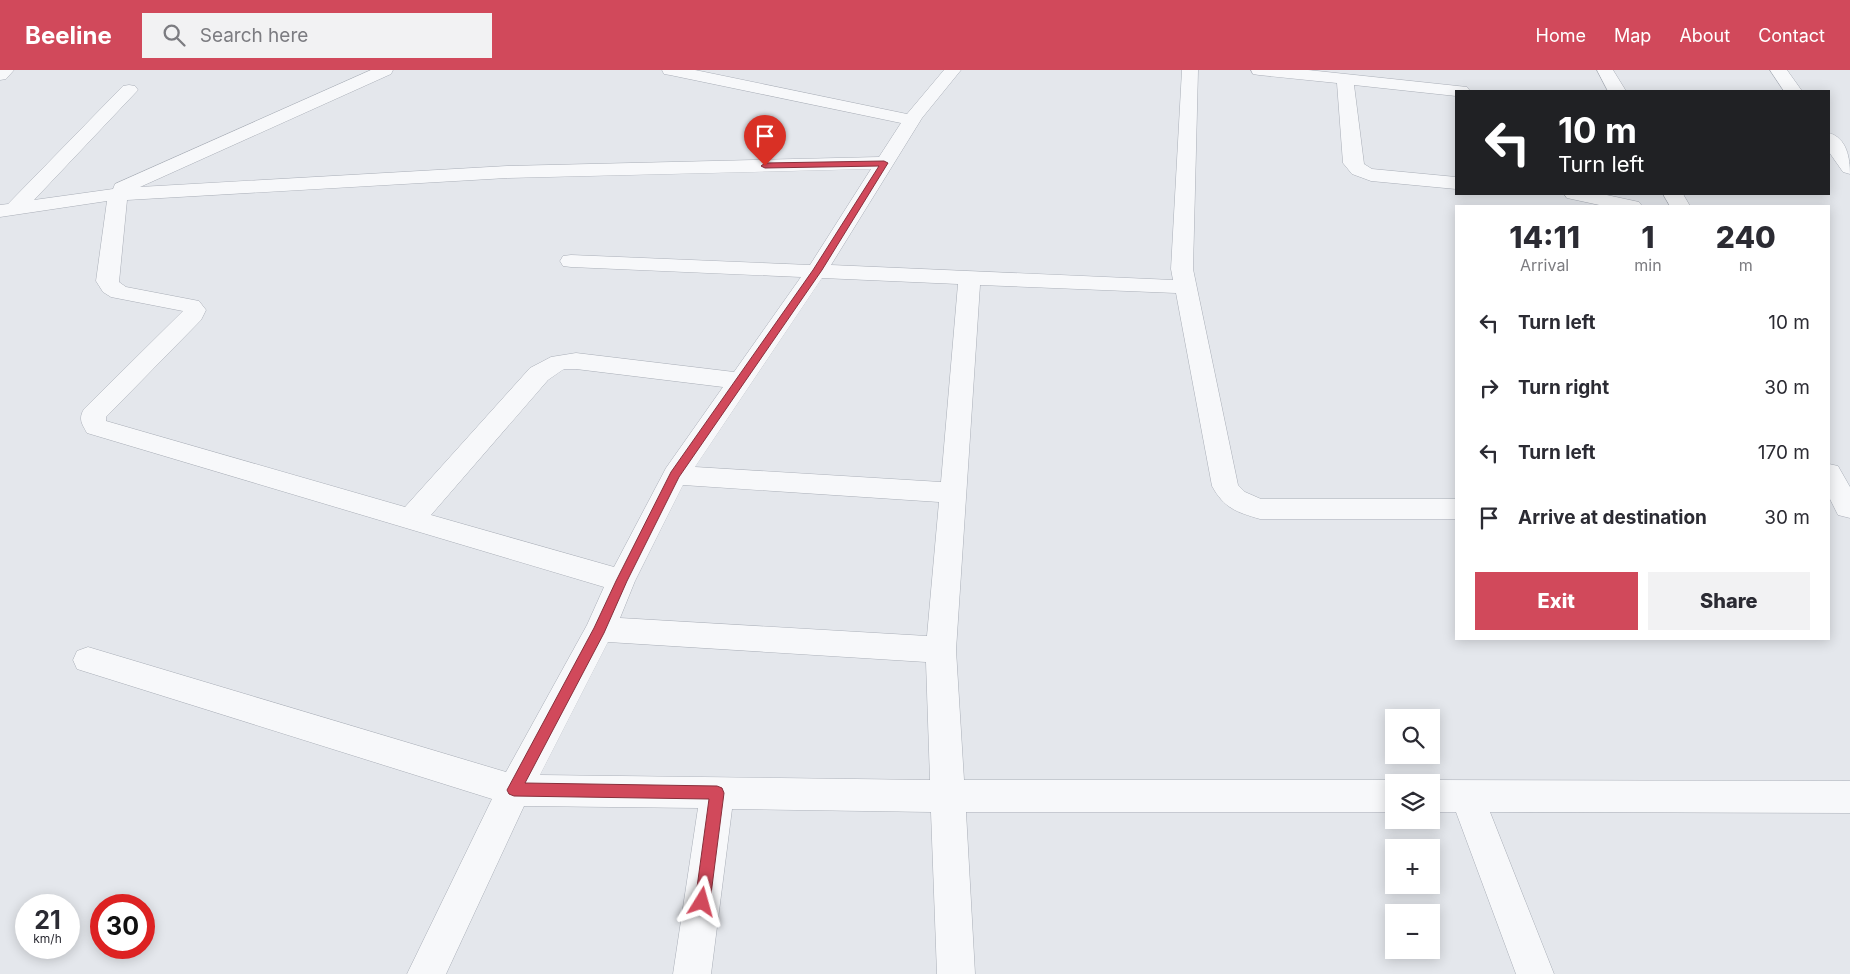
<!DOCTYPE html>
<meta charset="utf-8">
<style>
:root{--surface:#fff;--page:#f2f2f3;--text:#2b2b33;--muted:#7c7c81;--accent:#d1495b}
body{margin:0;font-family:Inter,sans-serif;background:var(--page);color:var(--text);height:100vh;display:flex;flex-direction:column;font-size:19px;white-space:nowrap}
*{box-sizing:border-box;margin:0}
p{font-size:16px;color:var(--muted)}
.icon{flex:none;width:28px;height:28px;fill:none;stroke:currentColor;stroke-width:2;stroke-linecap:round;stroke-linejoin:round}
.map{position:relative;flex:1;overflow:hidden}
.panel{position:absolute;left:1455px;top:135px;width:375px;height:435px;display:flex;flex-direction:column;background:var(--surface);border-radius:0px;box-shadow:0 2px 12px #0003}
.panel>*{flex:none}
.top-card{position:absolute;left:1455px;top:20px;width:375px;height:105px;border-radius:0px;box-shadow:0 2px 12px #0003;background:#202124;color:#fff;overflow:hidden}
.buttons{position:absolute;left:1385px;top:639px;display:grid;gap:10px}
.buttons a{display:grid;place-items:center;width:55px;height:55px;border-radius:0px;background:var(--surface);box-shadow:0 2px 12px #0003;font-size:25px}
.speed{position:absolute;left:15px;top:824px;display:flex;gap:10px;font-size:25px;font-weight:700;text-align:center}
.speed>*{display:grid;place-content:center;width:65px;height:65px;border-radius:50%;background:var(--surface);box-shadow:0 2px 12px #0003;line-height:1}
.speed small{font-size:12px;font-weight:400}
.speed .limit{border:8px solid #d22;background:#fff;color:#111}
.pin{position:absolute;display:grid;place-items:center;width:42px;height:42px;color:#fff;margin:-51px -21px;border-radius:50% 50% 50% 0;rotate:-45deg;box-shadow:0 0 5px #0007}
.pin .icon{rotate:45deg}
.me{position:absolute;width:55px;margin:-28px;rotate:8deg;stroke-linejoin:round;filter:drop-shadow(0 0 4px #0008)}
.turn{display:flex;align-items:center;gap:18px;height:105px;padding:0 20px;font-size:22px}
.turn .icon{width:65px;height:65px;stroke-width:2.5}
.turn b{display:block;font-size:35px;line-height:42px}
.eta{display:flex;justify-content:space-evenly;align-items:center;height:85px;text-align:center}
.eta b{font-size:30px;font-weight:800;line-height:35px}
.primary-button{display:flex;gap:10px;margin-top:auto;padding:10px 20px}
.primary-button a{flex:1;height:58px;border-radius:0px;background:var(--accent);color:#fff;font-size:20px;font-weight:800;line-height:58px;text-align:center}
.primary-button a+a{background:var(--page);color:var(--text)}
ul{padding:0;list-style:none}
li{display:flex;align-items:center;gap:15px;height:65px;padding:0 20px}
li div{flex:1}
li b{display:block;font-size:19px}
li em{font-style:normal}
header{display:flex;align-items:center;gap:30px;box-sizing:border-box;height:70px;padding:0 25px;background:var(--accent);color:#fff}
header strong{font-size:24px}
nav{display:flex;gap:28px;margin-inline-start:auto;font-size:18px}
.search{width:350px;height:45px;background:var(--page);display:flex;align-items:center;gap:12px;box-sizing:border-box;padding:0 18px;border-radius:0px;color:var(--muted);font-size:19px}
.map>svg:first-child{display:block}
.lines{fill:none;stroke-linecap:round;stroke-linejoin:round}
.minor-casing{stroke:#a9aeb7;stroke-width:1}
.minor{fill:#f7f8fa;fill-rule:evenodd}
.route{fill:#d1495b;stroke:#882f3b}
</style>
<header>
<strong>Beeline</strong>
<div class="search"><svg class="icon" aria-label="search" viewBox="0 0 24 24"><circle cx="10" cy="10" r="6"/><path d="M15 15l6 6"/></svg>Search here</div>
<nav><a>Home</a><a>Map</a><a>About</a><a>Contact</a></nav>
</header>
<div class="map">
<svg width="1850" height="904" viewBox="0 0 1850 904">
<rect width="100%" height="100%" fill="#e4e7ec"/>
<g class="lines">
<defs>
<path id="minor" d="M0,0h14l-8,9 -6,1z
M371,0h22l-2,4 -251,113 367,-21 372,-9 22,-34 -231,-48 -6,-1 -2,-4h33l212,44 37,-44h17l-39,48 -91,147 342,15 -2,-11 11,-199h16l-5,199 45,216 7,7 16,7h195v20h-196c-24,-7 -36,-11 -48,-33l-36,-193 -196,-8 -24,365 8,130h430l6,2h-6v30h-428l9,162h-38l-6,-162 -199,-3 -21,165h-38l25,-166 -174,-2 -78,168h-39l85,-175 -415,-130 -4,-9 4,-9 11,-4 418,125 81,-147 17,-38 -517,-154c-5,-9 -9,-14 -3,-24l99,-98 -72,-14 -8,-5 -7,-11 11,-80 -107,16v-12l8,-1 115,-118 6,-1 6,1 3,4 -104,110 79,-11 2,-5zM871,99l-61,96 -239,-10 -8,1 -3,5 3,5 8,1 230,10 -67,95 -158,-19 -25,4 -21,11 -125,139 -299,-86v-4l95,-97 5,-10 -7,-9 -73,-14 -7,-5 8,-82 380,-22zM822,208l136,6 -17,198 -246,-15zM564,299h12l147,18 -57,81 -52,99 -183,-52 117,-135zM683,415l256,17 -12,134 -307,-18 15,-37zM608,572l318,20 4,118 -390,-5z
M1251,0h57l159,17 3,4h-14v5l-102,-11 10,79 8,5 84,8v12l-85,-8 -19,-7 -9,-11 -6,-80 -78,-8 -6,-1z
M1597,0h16l13,21h-18z
M1770,0h17l15,21h-18z
M1829,63c18,5 21,25 21,41l-7,-2 -14,-20z
M1564,124h38l37,8 3,4h-38l-37,-8z
M1663,124h20l7,12h-20z
M1829,394l9,2 12,21v31l-12,-3 -9,-18z
M1431,710l419,1v32l-360,-1 64,162h-38l-60,-162h-25v-30h-6z"/>
</defs>
<!-- minor casing -->
<use href="#minor" class="minor-casing"/>
<!-- minor -->
<use href="#minor" class="minor"/>
</g>
<!-- route -->
<path class="route" d="M884,91l4,2 -66,107 -143,207 -52,104 -23,52 -79,150 192,3 5,2 2,5 -14,109 -3,5 -5,2 -5,-2 -2,-5 14,-103 -195,-3 -5,-2 -2,-4 87,-162 22,-47 55,-109 142,-202 66,-104 -114,2 -4,-2 4,-3z"/>
</svg>
<div class="buttons">
<a><svg class="icon" aria-label="search" viewBox="0 0 24 24"><circle cx="10" cy="10" r="6"/><path d="M15 15l6 6"/></svg></a>
<a><svg class="icon" aria-label="layers" viewBox="0 0 24 24"><path d="M12 4l9 5-9 5-9-5zM3 14l9 5 9-5"/></svg></a>
<a>+</a>
<a>−</a>
</div>
<div class="speed"><div>21<small>km/h</small></div><div class="limit">30</div></div>
<div class="pin" style="left:765px;top:96px;background:#d93025"><svg class="icon" aria-label="arrive" viewBox="0 0 24 24"><path d="M6 21V4h12l-3 4 3 4H6"/></svg></div>
<svg class="me" style="left:702px;top:832px" viewBox="-20 -20 40 40"><path d="M0-17L14 15 0 8-14 15z" fill="#d1495b" stroke="#fff" stroke-width="4"/></svg>
<div class="top-card">
<div class="turn"><svg class="icon" aria-label="left" viewBox="0 0 24 24"><path d="M17 20v-9H6M10 6l-5 5 5 5"/></svg><div><b>10 m</b>Turn left</div></div>
</div>
<section class="panel">
<div class="eta">
<div><b>14:11</b><p>Arrival</p></div>
<div><b>1</b><p>min</p></div>
<div><b>240</b><p>m</p></div>
</div>
<ul>
<li><svg class="icon" aria-label="left" viewBox="0 0 24 24"><path d="M17 20v-9H6M10 6l-5 5 5 5"/></svg><div><b>Turn left</b></div><em>10 m</em></li>
<li><svg class="icon" aria-label="right" viewBox="0 0 24 24"><path d="M7 20v-9h11M14 6l5 5-5 5"/></svg><div><b>Turn right</b></div><em>30 m</em></li>
<li><svg class="icon" aria-label="left" viewBox="0 0 24 24"><path d="M17 20v-9H6M10 6l-5 5 5 5"/></svg><div><b>Turn left</b></div><em>170 m</em></li>
<li><svg class="icon" aria-label="arrive" viewBox="0 0 24 24"><path d="M6 21V4h12l-3 4 3 4H6"/></svg><div><b>Arrive at destination</b></div><em>30 m</em></li>
</ul>
<div class="primary-button"><a>Exit</a><a>Share</a></div>
</section>
</div>
